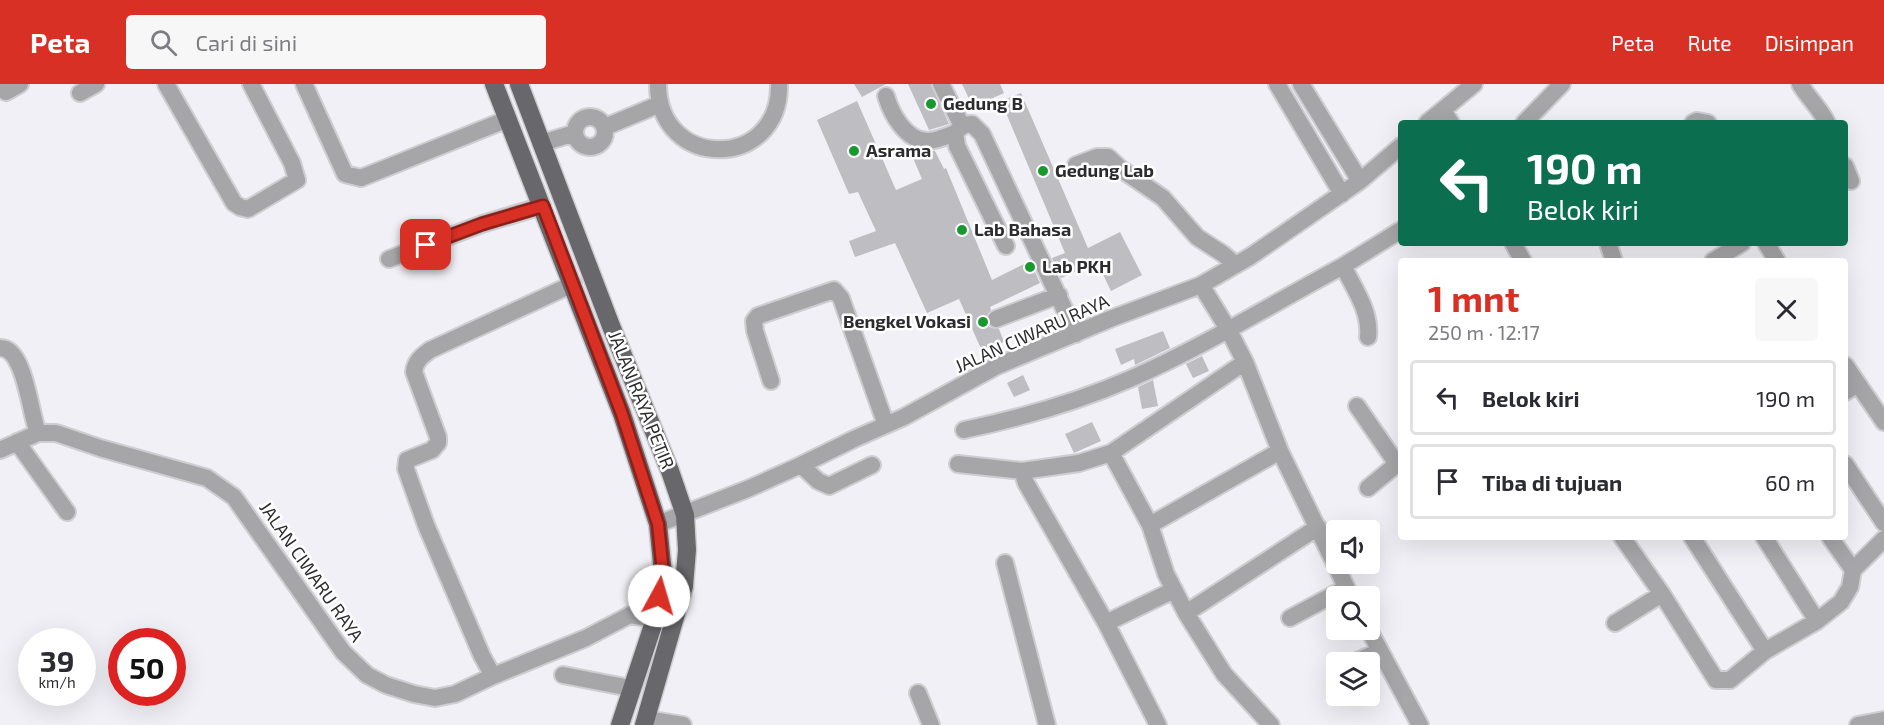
<!DOCTYPE html>
<html lang="id">
<meta charset="utf-8">
<style>
:root{--surface:#fff;--page:#f7f7f7;--text:#2b2b33;--muted:#7c7c81;--line:#e1e1e2;--accent:#d93025}
body{margin:0;font-family:"Exo 2",sans-serif;background:var(--page);color:var(--text);height:100vh;display:flex;flex-direction:column;font-size:22px;white-space:nowrap}
*{box-sizing:border-box;margin:0}
p{font-size:20px;color:var(--muted)}
.icon{flex:none;width:33px;height:33px;fill:none;stroke:currentColor;stroke-width:2;stroke-linecap:round;stroke-linejoin:round}
.map{position:relative;flex:1;overflow:hidden}
.details{position:absolute;left:1398px;top:174px;width:450px;height:282px;display:flex;flex-direction:column;background:var(--surface);border-radius:6px;box-shadow:0 6px 24px #0002}
.details>*{flex:none}
.hud{position:absolute;left:1398px;top:36px;width:450px;height:126px;border-radius:6px;box-shadow:0 6px 24px #0002;background:#0b6e4f;color:#fff;overflow:hidden}
.fabs{position:absolute;left:1326px;top:436px;display:grid;gap:12px}
.fabs a{display:grid;place-items:center;width:54px;height:54px;border-radius:6px;background:var(--surface);box-shadow:0 6px 24px #0002;font-size:30px}
.speed{position:absolute;left:18px;top:544px;display:flex;gap:12px;font-size:30px;font-weight:700;text-align:center}
.speed>*{display:grid;place-content:center;width:78px;height:78px;border-radius:50%;background:var(--surface);box-shadow:0 6px 24px #0002;line-height:1}
.speed small{font-size:15px;font-weight:400}
.speed .limit{border:9px solid #d22;background:#fff;color:#111}
.pin{position:absolute;display:grid;place-items:center;width:51px;height:51px;color:#fff;margin:-26px;border-radius:12px;box-shadow:0 3px 9px #0006}
.me{position:absolute;width:66px;margin:-33px;rotate:6deg;stroke-linejoin:round;filter:drop-shadow(0 0 4px #0008)}
.turn{display:flex;align-items:center;gap:21px;height:126px;padding:0 30px;font-size:27px}
.turn .icon{width:78px;height:78px;stroke-width:2.5}
.turn b{display:block;font-size:42px;line-height:51px}
.round{display:grid;place-items:center;flex:none;width:63px;height:63px;border-radius:6px;background:var(--page)}
.headline{display:flex;align-items:center;justify-content:space-between;height:102px;padding:0 30px}
h1{font-size:36px;font-weight:700;line-height:45px;color:var(--accent)}
ul{padding:0;list-style:none}
li{display:flex;align-items:center;gap:18px;height:75px;margin:0 12px 9px;padding:0 18px;border:3px solid var(--line);border-radius:6px}
li div{flex:1}
li b{display:block;font-size:22px}
li em{font-style:normal}
header{display:flex;align-items:center;gap:36px;box-sizing:border-box;height:84px;padding:0 30px;background:var(--accent);color:#fff}
header strong{font-size:28px}
nav{display:flex;gap:33px;margin-inline-start:auto;font-size:21px}
.search{width:420px;height:54px;background:var(--page);display:flex;align-items:center;gap:15px;box-sizing:border-box;padding:0 21px;border-radius:6px;color:var(--muted);font-size:22px}
.map>svg:first-child{display:block}
.building{fill:#bebdc2}
.lines{fill:none;stroke-linecap:round;stroke-linejoin:round}
.minor-casing{stroke:#cecdd2;stroke-width:20}
.major-casing{stroke:#cecdd2;stroke-width:21}
.minor{stroke:#a6a6a8;stroke-width:16}
.major{stroke:#68686c;stroke-width:18}
.route-casing{stroke:#8d1f18;stroke-width:15}
.route{stroke:#d93025;stroke-width:10}
.poi-dot{fill:#18992e;stroke:#fff;stroke-width:2}
.labels{text-anchor:middle;stroke-width:5;stroke-linejoin:round;paint-order:stroke}
.poi-label{font-size:18px;font-weight:bold;fill:#2c2c2e;stroke:#fff;text-anchor:start}
.street-label{font-size:18px;fill:#2c2c2e;stroke:#fff}
</style>
<header>
<strong>Peta</strong>
<div class="search"><svg class="icon" aria-label="search" viewBox="0 0 24 24"><circle cx="10" cy="10" r="6"/><path d="M15 15l6 6"/></svg>Cari di sini</div>
<nav><a>Peta</a><a>Rute</a><a>Disimpan</a></nav>
</header>
<div class="map">
<svg width="1884" height="641" viewBox="0 0 1884 641">
<rect width="100%" height="100%" fill="#f1f0f6"/>
<!-- building -->
<path class="building" d="M854,0h32l-24,13z
M908,0h23l18,40 -20,6z
M962,0h38l4,9 -31,14z
M1021,9l67,155 32,-16 22,43 -31,16 -14,-29 -36,16 -9,-20 13,-5 -64,-152z
M857,17l39,89 26,-11 -12,-28 5,-2 10,2h10l9,18 2,-1 46,112 38,-19 10,22 -50,24 1,3 -5,7 3,10 10,2 5,13 -22,9 -23,-52 -32,14 -32,-70 -40,14 -6,-16 27,-10 -18,-39 -9,2 -32,-74z
M1163,247l7,17 -35,17 -1,-6 -13,6 -6,-16z
M1202,272l7,15 -16,7 -7,-14z
M1023,291l7,15 -16,7 -7,-14z
M1153,296l5,26 -16,3 -4,-22z
M1092,338l9,19 -27,12 -9,-19z"/>
<g class="lines">
<defs>
<path id="minor" d="M166,0l68,119 6,4 8,2 49,-29 -5,-17 -41,-79
M304,0l41,90 16,4 147,-59
M658,0c0,87 123,87 121,0
M941,0l21,42
M1277,0l65,110
M1301,0l59,97
M1800,0c8,14 20,24 27,39
M0,4l6,4 14,-8
M80,9l16,-9
M886,12c5,17 19,44 41,45 9,0 20,-5 28,-8
M1443,26l8,13
M575 48a15 15 0 1 1 30 0a15 15 0 1 1-30 0Z
M1427,39l47,-39
M1524,39l38,-39
M1693,39l4,-2 11,2
M605,43l55,-23
M542,59l33,-10
M1076,81l21,-8h11l13,12 42,29 34,39 26,17 13,11
M1845,82l6,15
M1513,159l10,18
M1608,159l6,18
M1766,159l11,18
M1006,162l-49,-100 -2,-13c6,-6 9,-9 17,-9l10,10 94,200
M389,175l93,-35 60,-18
M1713,177l29,-18
M1201,201l27,44 17,33 35,89 71,146
M996,235l63,-24
M1368,253c3,-25 -14,-49 -25,-71l58,-36
M0,264c25,-1 30,66 38,85
M1845,281l39,57
M771,297l-16,-50 -1,-10 4,-5 76,-26 7,8 45,127
M1845,308l13,-8
M1357,322l40,58 4,-3
M964,346c57,-12 113,-28 166,-51 73,-32 142,-75 213,-113
M17,358l50,70
M0,366l38,-17h18l44,15 107,30 27,19 109,155 24,23 19,10 28,9 21,4 20,-4 38,-18 93,-38 44,-23 25,4
M1111,369l39,72
M958,380l64,7 4,12 80,140 52,102
M1845,380l39,59
M801,381l17,16 11,5 43,-21
M1022,387l57,-8 32,-10 134,-91
M1368,404l29,-24
M658,440l92,-36 51,-23 53,-26 50,-22 93,-51 113,-47 91,-34 50,-29 109,-75 41,-35
M1622,453l40,57 54,86h14l35,-29
M1692,453l73,114 52,-30 24,-19 9,-15 3,-17 31,-31
M1764,453l53,84
M1830,453l23,33
M1005,479l42,162
M1186,529l132,-86
M1290,534l56,-30
M1106,539l68,-33
M1615,539l47,-29
M1369,546l51,95
M1353,579l27,-12
M563,591l67,13
M493,592l-11,-20 -56,-131 -20,-56 1,-9 25,-10 6,-7v-6l-24,-65c1,-11 8,-16 16,-22l143,-66
M918,609l13,32
M646,635l37,6
M1271,641l-47,-51 -38,-61 -20,-39 -16,-49 130,-74
M1858,641l26,-5"/>
<path id="major" d="M494,0l128,330 36,110 5,49 -8,46 -35,106
M519,0l92,242 59,145 15,44 2,35 -3,36 -40,139"/>
</defs>
<!-- minor casing -->
<use href="#minor" class="minor-casing"/>
<!-- major casing -->
<use href="#major" class="major-casing"/>
<!-- minor -->
<use href="#minor" class="minor"/>
<!-- major -->
<use href="#major" class="major"/>
</g>
<g class="lines">
<defs>
<path id="route" d="M426,161l56,-21 61,-18 79,208 36,110 5,49 -4,23"/>
</defs>
<!-- route casing -->
<use href="#route" class="route-casing"/>
<!-- route -->
<use href="#route" class="route"/>
</g>
<!-- markers -->
<g class="poi-dot">
<circle cx="931" cy="20" r="6"/>
<circle cx="854" cy="67" r="6"/>
<circle cx="1043" cy="87" r="6"/>
<circle cx="962" cy="146" r="6"/>
<circle cx="1030" cy="183" r="6"/>
<circle cx="983" cy="238" r="6"/>
</g>
<g class="labels">
<!-- poi labels -->
<g class="poi-label">
<text x="943" y="26">Gedung B</text>
<text x="866" y="73">Asrama</text>
<text x="1055" y="93">Gedung Lab</text>
<text x="974" y="152">Lab Bahasa</text>
<text x="1042" y="189">Lab PKH</text>
<text x="971" y="244" text-anchor="end">Bengkel Vokasi</text>
</g>
<!-- street labels -->
<g class="street-label">
<text transform="translate(1032 250) rotate(-24)" y="6">JALAN CIWARU RAYA</text>
<text transform="translate(641 316) rotate(68)" y="6">JALAN RAYA PETIR</text>
<text transform="translate(311 488) rotate(55)" y="6">JALAN CIWARU RAYA</text>
</g>
</g>
</svg>
<div class="fabs">
<a><svg class="icon" aria-label="sound" viewBox="0 0 24 24"><path d="M4 9h4l5-4v14l-5-4H4zM17 9q2 3 0 6"/></svg></a>
<a><svg class="icon" aria-label="search" viewBox="0 0 24 24"><circle cx="10" cy="10" r="6"/><path d="M15 15l6 6"/></svg></a>
<a><svg class="icon" aria-label="layers" viewBox="0 0 24 24"><path d="M12 4l9 5-9 5-9-5zM3 14l9 5 9-5"/></svg></a>
</div>
<div class="speed"><div>39<small>km/h</small></div><div class="limit">50</div></div>
<div class="pin" style="left:426px;top:161px;background:#d93025"><svg class="icon" aria-label="arrive" viewBox="0 0 24 24"><path d="M6 21V4h12l-3 4 3 4H6"/></svg></div>
<svg class="me" style="left:659px;top:512px" viewBox="-20 -20 40 40"><circle r="19" fill="#fff"/><path d="M0-13L10 11 0 6-10 11z" fill="#d93025"/></svg>
<div class="hud">
<div class="turn"><svg class="icon" aria-label="left" viewBox="0 0 24 24"><path d="M17 20v-9H6M10 6l-5 5 5 5"/></svg><div><b>190 m</b>Belok kiri</div></div>
</div>
<section class="details">
<div class="headline"><div><h1>1 mnt</h1><p>250 m · 12:17</p></div><a class="round"><svg class="icon" aria-label="close" viewBox="0 0 24 24"><path d="M6 6l12 12M18 6L6 18"/></svg></a></div>
<ul>
<li><svg class="icon" aria-label="left" viewBox="0 0 24 24"><path d="M17 20v-9H6M10 6l-5 5 5 5"/></svg><div><b>Belok kiri</b></div><em>190 m</em></li>
<li><svg class="icon" aria-label="arrive" viewBox="0 0 24 24"><path d="M6 21V4h12l-3 4 3 4H6"/></svg><div><b>Tiba di tujuan</b></div><em>60 m</em></li>
</ul>
</section>
</div>
